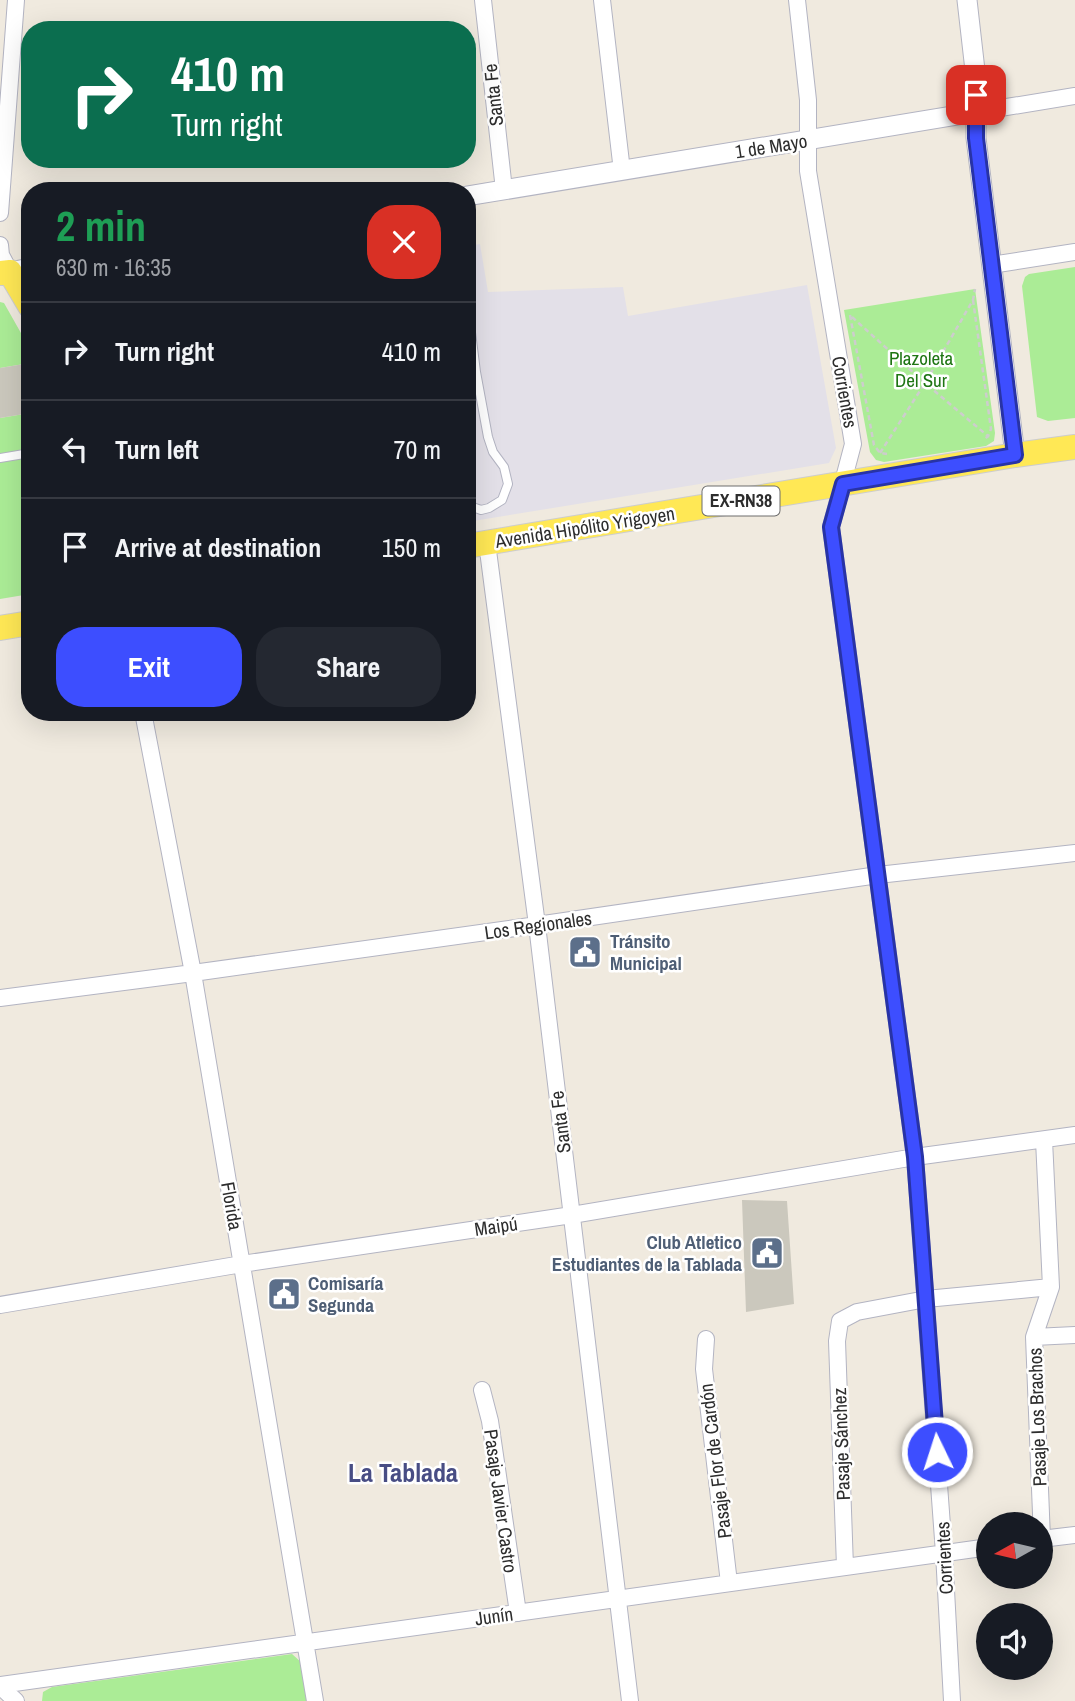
<!DOCTYPE html>
<meta charset="utf-8">
<style>
:root{--surface:#171b24;--page:#242831;--text:#f1f3f6;--muted:#9ea1a6;--line:#363941;--accent:#3d4eff}
body{margin:0;font-family:"Archivo Narrow",sans-serif;background:var(--page);color:var(--text);height:100vh;display:flex;flex-direction:column;font-size:26px;white-space:nowrap}
*{box-sizing:border-box;margin:0}
p{font-size:23px;color:var(--muted)}
.icon{flex:none;width:38px;height:38px;fill:none;stroke:currentColor;stroke-width:2;stroke-linecap:round;stroke-linejoin:round}
.map{position:relative;flex:1;overflow:hidden}
.details{position:absolute;left:21px;top:182px;width:455px;height:539px;display:flex;flex-direction:column;background:var(--surface);border-radius:28px;box-shadow:0 7px 28px #0002}
.details>*{flex:none}
.hud{position:absolute;left:21px;top:21px;width:455px;height:147px;border-radius:28px;box-shadow:0 7px 28px #0002;background:#0b6e4f;color:#fff;overflow:hidden}
.needle{width:46px;rotate:262deg}
.buttons{position:absolute;left:976px;top:1512px;display:grid;gap:14px}
.buttons a{display:grid;place-items:center;width:77px;height:77px;border-radius:50%;background:var(--surface);box-shadow:0 7px 28px #0002;font-size:35px}
.pin{position:absolute;display:grid;place-items:center;width:60px;height:60px;color:#fff;margin:-30px;border-radius:14px;box-shadow:0 4px 10px #0006}
.me{position:absolute;width:77px;margin:-38px;rotate:356deg;stroke-linejoin:round;filter:drop-shadow(0 0 5px #0008)}
.turn{display:flex;align-items:center;gap:24px;height:147px;padding:0 35px;font-size:32px}
.turn .icon{width:91px;height:91px;stroke-width:2.5}
.turn b{display:block;font-size:49px;line-height:60px}
.round{display:grid;place-items:center;flex:none;width:74px;height:74px;border-radius:28px;background:var(--page)}
.headline{display:flex;align-items:center;justify-content:space-between;height:119px;padding:0 35px}
h1{font-size:42px;font-weight:800;line-height:52px;color:#1e9e55}
.primary-button{display:flex;gap:14px;margin-top:auto;padding:14px 35px}
.primary-button a{flex:1;height:80px;border-radius:28px;background:var(--accent);color:#fff;font-size:28px;font-weight:800;line-height:80px;text-align:center}
.primary-button a+a{background:var(--page);color:var(--text)}
ul{padding:0;list-style:none}
li{display:flex;align-items:center;gap:21px;height:98px;padding:0 35px;border-top:2px solid var(--line)}
li div{flex:1}
li b{display:block;font-size:26px}
li em{font-style:normal}
.map>svg:first-child{display:block}
.industrial{fill:#e3e0e8}
.green{fill:#abec96}
.building{fill:#cbc8bd}
.lines{fill:none;stroke-linecap:round;stroke-linejoin:round}
.service-casing{stroke:#b3b4c2;stroke-width:10}
.minor-casing{stroke:#b3b4c2;stroke-width:18}
.tertiary-casing{stroke:#b3b4c2;stroke-width:21}
.primary-casing{stroke:#cdcdcd;stroke-width:26}
.path{stroke:#cdcdcd;stroke-width:2.5;stroke-dasharray:5 3.5;stroke-linecap:butt}
.service{stroke:#fff;stroke-width:8}
.minor{stroke:#fff;stroke-width:16}
.tertiary{stroke:#fff;stroke-width:19}
.primary{stroke:#ffe855;stroke-width:24}
.route-casing{stroke:#2833a6;stroke-width:18}
.route{stroke:#3d4eff;stroke-width:12}
.labels{text-anchor:middle;stroke-width:5;stroke-linejoin:round;paint-order:stroke}
.shield{fill:#fff;stroke:#6c6c6c;stroke-width:2}
.shield-label{font-size:18px;font-weight:bold;fill:#2d2d2d}
.street-label{font-size:19px;fill:#2d2d2d;stroke:#fff}
.park-label{font-size:19px;fill:#1e7513;stroke:#fff}
.service-label{font-size:19px;font-weight:bold;fill:#4e5e75;stroke:#fff;text-anchor:start}
.district-label{font-size:26px;font-weight:bold;fill:#484d84;stroke:#fff}
</style>
<div class="map">
<svg width="1075" height="1701" viewBox="0 0 1075 1701">
<rect width="100%" height="100%" fill="#f0eadf"/>
<!-- industrial -->
<path class="industrial" d="M480,244l8,48 135,-5 5,29 179,-31 29,163 -7,15 -362,59v-276z"/>
<!-- green -->
<path class="green" d="M1075,267v151l-27,3 -11,-4 -15,-131 3,-9 4,-3z
M975,289l20,144 -1,8 -8,5 -102,16 -8,-2 -6,-8 -26,-142z
M0,302l4,1 26,46v14l-30,5z
M30,413v181l-30,5v-181z
M292,1654l10,9 7,38h-267l1,-9 9,-5z"/>
<!-- building -->
<path class="building" d="M30,363v50l-30,5v-50z
M742,1200l45,1 7,103 -48,8z"/>
<g class="lines">
<defs>
<path id="service" d="M467,301l9,71 12,65 5,15 11,15 4,17 -6,16 -13,8 -8,2 -14,-5
M0,458l30,-5"/>
<path id="minor" d="M483,0l21,190
M602,0l20,171
M797,0l11,100v71l45,273 -22,83 84,630 29,396 8,148
M976,112l99,-16
M0,213l16,-213
M0,245l1,10 9,17
M991,265l84,-13
M487,543l50,382 93,776
M143,712l50,261 122,728
M0,998l193,-25 344,-48 341,-50 197,-22
M0,1305l242,-41 330,-49 343,-58 160,-22
M1034,1337l41,-2
M706,1339l-2,30 25,214
M482,1390l8,31 28,192
M1041,1539l34,-4
M1042,1539l-8,-202 17,-50 -7,-147
M845,1567l-8,-226 3,-20 17,-9 69,-13 125,-12
M0,1685l989,-138
M0,1686l16,15"/>
<path id="tertiary" d="M967,0l9,79v59l39,317
M467,196l509,-84
M10,272l20,-4"/>
<path id="primary" d="M0,273l10,-1 20,34
M467,546l548,-91 60,-8
M0,628l30,-5"/>
</defs>
<!-- service casing -->
<use href="#service" class="service-casing"/>
<!-- minor casing -->
<use href="#minor" class="minor-casing"/>
<!-- tertiary casing -->
<use href="#tertiary" class="tertiary-casing"/>
<!-- primary casing -->
<use href="#primary" class="primary-casing"/>
<!-- path -->
<path class="path" d="M973,300l18,129 -3,7 -4,4
M850,315l24,130 6,8 7,1
M852,317l73,66 64,54
M880,453l45,-70 48,-83 2,-11"/>
<!-- service -->
<use href="#service" class="service"/>
<!-- minor -->
<use href="#minor" class="minor"/>
<!-- tertiary -->
<use href="#tertiary" class="tertiary"/>
<!-- primary -->
<use href="#primary" class="primary"/>
</g>
<g class="lines">
<defs>
<path id="route" d="M937,1452l-22,-295 -84,-630 12,-43 172,-29 -39,-317v-43"/>
</defs>
<!-- route casing -->
<use href="#route" class="route-casing"/>
<!-- route -->
<use href="#route" class="route"/>
</g>
<!-- icons -->
<defs>
<symbol id="civic-square" viewBox="-11 -11 22 22"><rect x="-9" y="-9" width="18" height="18" rx="4" fill="#5c6f8a" stroke="#fff"/><path d="M-.6-6.5H3V-4.5H.6V-3L4-1V1h2V6H-6V1h2V-1L-.6-3ZM-1.2 2.5V6h2.4V2.5Z" fill="#fff"/></symbol>
</defs>
<g fill-rule="evenodd">
<use href="#civic-square" x="566" y="933" width="38" height="38"/>
<use href="#civic-square" x="748" y="1234" width="38" height="38"/>
<use href="#civic-square" x="265" y="1275" width="38" height="38"/>
</g>
<g class="labels">
<!-- shield labels -->
<rect class="shield" x="702.5" y="486.5" width="77" height="29" rx="5"/>
<g class="shield-label">
<text x="741" y="507">EX-RN38</text>
</g>
<!-- street labels -->
<g class="street-label">
<text transform="translate(493 95) rotate(-96)" y="7">Santa Fe</text>
<text transform="translate(771 146) rotate(-9)" y="7">1 de Mayo</text>
<text transform="translate(845 392) rotate(80)" y="7">Corrientes</text>
<text transform="translate(585 527) rotate(-9)" y="7">Avenida Hipólito Yrigoyen</text>
<text transform="translate(538 925) rotate(-8)" y="7">Los Regionales</text>
<text transform="translate(560 1122) rotate(-97)" y="7">Santa Fe</text>
<text transform="translate(232 1206) rotate(80)" y="7">Florida</text>
<text transform="translate(496 1226) rotate(-8)" y="7">Maipú</text>
<text transform="translate(1037 1417) rotate(-92)" y="7">Pasaje Los Brachos</text>
<text transform="translate(841 1444) rotate(-92)" y="7">Pasaje Sánchez</text>
<text transform="translate(715 1461) rotate(-97)" y="7">Pasaje Flor de Cardón</text>
<text transform="translate(501 1501) rotate(82)" y="7">Pasaje Javier Castro</text>
<text transform="translate(944 1558) rotate(-93)" y="7">Corrientes</text>
<text transform="translate(494 1616) rotate(-8)" y="7">Junín</text>
</g>
<!-- park labels -->
<g class="park-label">
<text x="921" y="365">Plazoleta<tspan x="921" dy="22">Del Sur</tspan></text>
</g>
<!-- service labels -->
<g class="service-label">
<text x="610" y="948">Tránsito<tspan x="610" dy="22">Municipal</tspan></text>
<text x="742" y="1249" text-anchor="end">Club Atletico<tspan x="742" dy="22">Estudiantes de la Tablada</tspan></text>
<text x="308" y="1290">Comisaría<tspan x="308" dy="22">Segunda</tspan></text>
</g>
<!-- district labels -->
<g class="district-label">
<text x="403" y="1482">La Tablada</text>
</g>
</g>
</svg>
<div class="buttons">
<a><svg class="needle" viewBox="-14 -14 28 28"><path d="M0-13l5 13h-10z" fill="#e53935"/><path d="M0 13l5-13h-10z" fill="#9ea1a6"/></svg></a>
<a><svg class="icon" aria-label="sound" viewBox="0 0 24 24"><path d="M4 9h4l5-4v14l-5-4H4zM17 9q2 3 0 6"/></svg></a>
</div>
<div class="pin" style="left:976px;top:95px;background:#d93025"><svg class="icon" aria-label="arrive" viewBox="0 0 24 24"><path d="M6 21V4h12l-3 4 3 4H6"/></svg></div>
<svg class="me" style="left:937px;top:1452px" viewBox="-20 -20 40 40"><circle r="17" fill="#3d4eff" stroke="#fff" stroke-width="3"/><path d="M0-11L8 9 0 5-8 9z" fill="#fff"/></svg>
<div class="hud">
<div class="turn"><svg class="icon" aria-label="right" viewBox="0 0 24 24"><path d="M7 20v-9h11M14 6l5 5-5 5"/></svg><div><b>410 m</b>Turn right</div></div>
</div>
<section class="details">
<div class="headline"><div><h1>2 min</h1><p>630 m · 16:35</p></div><a class="round" style="background:#d93025;color:#fff"><svg class="icon" aria-label="close" viewBox="0 0 24 24"><path d="M6 6l12 12M18 6L6 18"/></svg></a></div>
<ul>
<li><svg class="icon" aria-label="right" viewBox="0 0 24 24"><path d="M7 20v-9h11M14 6l5 5-5 5"/></svg><div><b>Turn right</b></div><em>410 m</em></li>
<li><svg class="icon" aria-label="left" viewBox="0 0 24 24"><path d="M17 20v-9H6M10 6l-5 5 5 5"/></svg><div><b>Turn left</b></div><em>70 m</em></li>
<li><svg class="icon" aria-label="arrive" viewBox="0 0 24 24"><path d="M6 21V4h12l-3 4 3 4H6"/></svg><div><b>Arrive at destination</b></div><em>150 m</em></li>
</ul>
<div class="primary-button"><a>Exit</a><a>Share</a></div>
</section>
</div>
